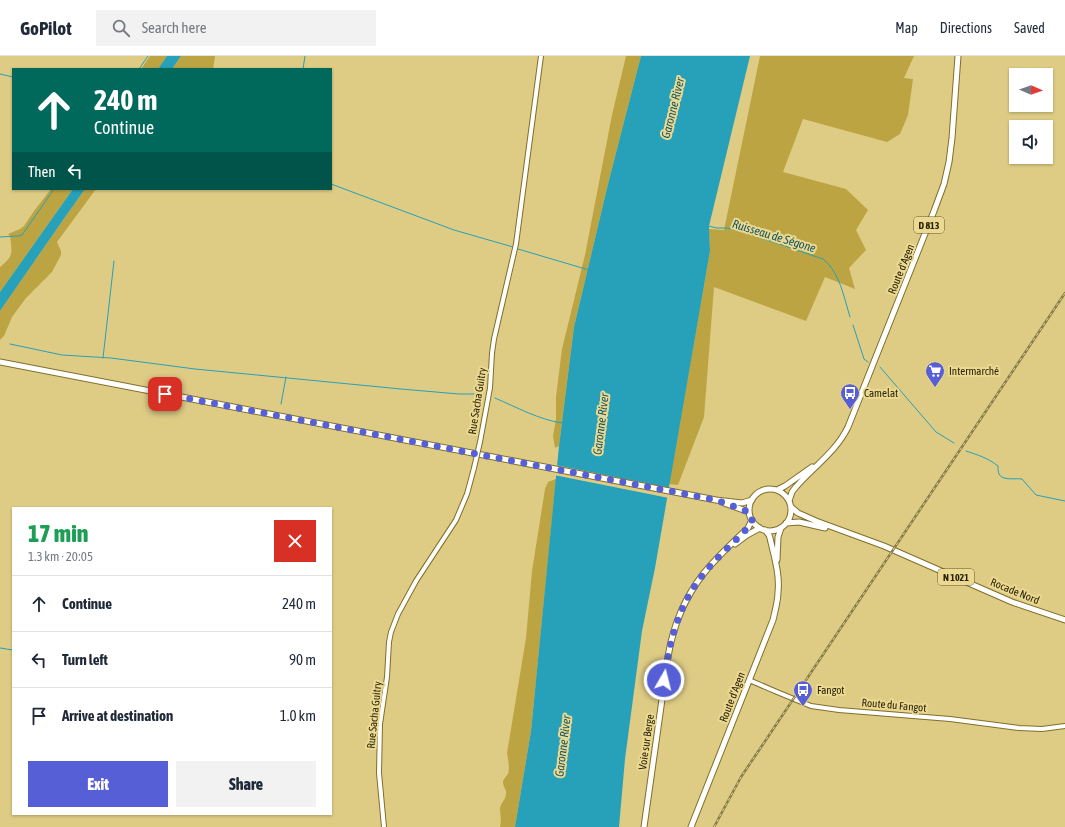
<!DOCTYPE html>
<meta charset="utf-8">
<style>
:root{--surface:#fff;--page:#f2f2f3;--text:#1f2937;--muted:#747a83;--line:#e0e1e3;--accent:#565fd6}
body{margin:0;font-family:"Asap Condensed",sans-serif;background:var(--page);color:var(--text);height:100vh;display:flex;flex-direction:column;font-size:15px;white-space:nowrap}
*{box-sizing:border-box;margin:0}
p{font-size:13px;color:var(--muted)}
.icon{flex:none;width:22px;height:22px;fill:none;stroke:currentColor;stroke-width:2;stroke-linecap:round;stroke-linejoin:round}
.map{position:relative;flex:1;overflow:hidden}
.sheet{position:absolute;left:12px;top:451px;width:320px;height:308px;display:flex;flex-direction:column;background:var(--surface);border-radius:0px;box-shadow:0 1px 3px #0004}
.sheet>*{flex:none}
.top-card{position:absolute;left:12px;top:12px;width:320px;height:122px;border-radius:0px;box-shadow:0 1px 3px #0004;background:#00695c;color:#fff;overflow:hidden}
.needle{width:26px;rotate:92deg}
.buttons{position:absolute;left:1009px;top:12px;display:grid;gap:8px}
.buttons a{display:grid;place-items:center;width:44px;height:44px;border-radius:0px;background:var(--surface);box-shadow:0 1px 3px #0004;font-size:20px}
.pin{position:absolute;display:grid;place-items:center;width:34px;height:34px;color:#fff;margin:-17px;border-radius:8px;box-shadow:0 2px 6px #0006}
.me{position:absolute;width:44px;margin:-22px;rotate:8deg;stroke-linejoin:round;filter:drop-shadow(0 0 3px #0008)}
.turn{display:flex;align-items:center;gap:14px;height:84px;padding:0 16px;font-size:18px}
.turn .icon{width:52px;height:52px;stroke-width:2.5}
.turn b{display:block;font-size:28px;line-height:34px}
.then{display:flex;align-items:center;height:38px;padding:0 16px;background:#0003;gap:8px;font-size:15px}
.round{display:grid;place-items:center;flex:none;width:42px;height:42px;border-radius:0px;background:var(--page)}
.overview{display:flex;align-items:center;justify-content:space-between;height:68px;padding:0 16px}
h1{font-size:24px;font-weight:800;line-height:30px;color:#1e9e55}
.action{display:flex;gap:8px;margin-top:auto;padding:8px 16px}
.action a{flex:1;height:46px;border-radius:0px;background:var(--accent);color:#fff;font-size:16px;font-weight:800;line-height:46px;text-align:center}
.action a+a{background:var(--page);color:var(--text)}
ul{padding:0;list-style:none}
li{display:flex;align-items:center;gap:12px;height:56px;padding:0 16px;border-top:1px solid var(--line)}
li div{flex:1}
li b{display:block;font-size:15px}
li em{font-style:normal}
header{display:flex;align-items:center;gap:24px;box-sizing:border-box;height:56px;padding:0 20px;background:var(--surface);border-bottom:1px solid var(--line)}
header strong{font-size:19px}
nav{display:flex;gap:22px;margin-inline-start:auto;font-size:14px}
.search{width:280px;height:36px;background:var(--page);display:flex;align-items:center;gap:10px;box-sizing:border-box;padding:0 14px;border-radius:0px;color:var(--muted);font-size:15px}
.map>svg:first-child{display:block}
.green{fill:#bca443}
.water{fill:#27a0b9}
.pier{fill:#decc85}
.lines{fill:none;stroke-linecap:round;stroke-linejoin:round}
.stream{stroke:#27a0b9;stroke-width:1}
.minor-casing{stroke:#816f28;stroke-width:6}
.major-casing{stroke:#816f28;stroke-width:7}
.minor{stroke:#fff;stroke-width:4}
.major{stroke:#fff;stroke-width:5}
.rail-casing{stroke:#887b48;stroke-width:2.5}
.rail{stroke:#ebd992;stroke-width:1;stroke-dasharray:3;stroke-linecap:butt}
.minor-bridge-casing{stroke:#816f28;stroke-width:6;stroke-linecap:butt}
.minor-bridge{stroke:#fff;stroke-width:4}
.route{stroke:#565fd6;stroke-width:7;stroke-dasharray:0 12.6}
.labels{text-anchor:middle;stroke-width:4;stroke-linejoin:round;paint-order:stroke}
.shield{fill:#ebd992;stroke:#64592f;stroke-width:1}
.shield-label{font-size:10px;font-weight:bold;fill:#2a2205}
.street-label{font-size:11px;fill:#2a2205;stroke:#ebd992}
.poi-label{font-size:11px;fill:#2a2205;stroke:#ebd992;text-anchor:start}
.water-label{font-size:12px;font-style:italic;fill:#155562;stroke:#ebd992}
</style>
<header>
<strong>GoPilot</strong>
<div class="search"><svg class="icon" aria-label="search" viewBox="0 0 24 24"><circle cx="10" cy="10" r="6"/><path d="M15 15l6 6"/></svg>Search here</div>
<nav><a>Map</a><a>Directions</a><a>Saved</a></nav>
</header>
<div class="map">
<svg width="1065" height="771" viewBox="0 0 1065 771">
<rect width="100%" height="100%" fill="#decc85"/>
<!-- green -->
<path class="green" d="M150,0h17l-9,13h-17z
M181,0h34l-2,13h-41z
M626,0h15l-33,128 -34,143 -15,119 -4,2 -2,-12 3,-17v-22l6,-48 23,-94 27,-140z
M760,0h154l-10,22 9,1 -5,36 -8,19 -13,8 -84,-23 -20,53 63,17 22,21 -12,20 10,20 -17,18 6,21 -30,-12 -19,44 -92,-34 -10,130 -26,68 -9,-1 41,-233 -1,-22 15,1z
M51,133h22l-73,103v-25c14,-11 12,-14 10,-31l-2,-2 12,-5 4,-3 10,-15z
M85,133h11l-39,53 4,9v4l-9,17 -26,26 -14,19 -8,19 -4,4v-29l63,-91z
M556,423l-25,252 -16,96h-15c2,-7 0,-12 0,-19 1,-5 6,-9 6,-14 1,-4 -3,-7 -3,-12 0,-3 3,-5 5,-8 2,-6 0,-15 -1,-21l19,-115 6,-67 13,-82 3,-7z"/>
<!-- water -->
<path class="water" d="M167,0h14l-9,13h-14z
M641,0h109l-41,170 1,25 -55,317 -13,63 -17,128 -6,68h-104l16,-96 28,-285 15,-119 34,-143z
M73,133h12l-22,31 -63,91v-19z"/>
<!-- pier -->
<path class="pier" d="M555,409l116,23 -2,10 -115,-23z"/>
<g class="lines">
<!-- stream -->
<path class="stream" d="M139,13l9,-13
M303,13l2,-13
M0,18l13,3
M331,128l123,46 59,17
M708,170l9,2h10l17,4 79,27c17,13 21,39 27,58
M0,181l18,-1 4,-1 32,-46
M518,193l71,21
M853,269l11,34 4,3
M10,288l52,11 49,3 84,11 206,20 58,5h24
M103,302l11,-97
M880,311l56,65 18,11
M495,342c21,9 45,22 67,25
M281,348l5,-27
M966,395c12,4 22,7 32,15 0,3 0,5 1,8 3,7 17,4 23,5l14,16 29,6
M0,592l13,2"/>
<defs>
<path id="minor" d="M480,386l10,-54 2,-35 2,-14 22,-95 25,-188
M749,624l28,12 34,14 28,4 111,9 69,9 23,1 23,-3
M384,771l-5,-54 1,-49 7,-47 2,-35 2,-10 7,-18 18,-33 40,-61 11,-26 7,-26"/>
<path id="major" d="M0,306l716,138 26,3 10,-3
M749 454a21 21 0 1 1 42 0a21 21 0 1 1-42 0Z
M777,434l8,-4 27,-19
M789,445l3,-9 3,-4c18,-21 41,-36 53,-61l86,-216 10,-27 5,-22 3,-24 6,-82
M724,447l25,9
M791,451l7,6 18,8 68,25 128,56 53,18
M786,467l13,-1 26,6
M735,488l12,-9 13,-7
M777,504l1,-23 3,-9
M644,771l24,-170c5,-31 17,-60 36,-84 13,-16 29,-31 44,-45l4,-8
M691,771l82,-207c2,-9 5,-19 5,-28 2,-18 -4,-36 -8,-54l-1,-3 -4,-5"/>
</defs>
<!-- minor casing -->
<use href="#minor" class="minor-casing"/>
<!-- major casing -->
<use href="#major" class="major-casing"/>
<!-- minor -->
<use href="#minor" class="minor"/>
<!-- major -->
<use href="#major" class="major"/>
<defs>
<path id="rail" d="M714,771l27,-50 324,-484"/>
</defs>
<!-- rail casing -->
<use href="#rail" class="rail-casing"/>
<!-- rail -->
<use href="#rail" class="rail"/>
<defs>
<path id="minor-bridge" d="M474,412l6,-26"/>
</defs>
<!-- minor-bridge casing -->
<use href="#minor-bridge" class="minor-bridge-casing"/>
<!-- minor-bridge -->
<use href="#minor-bridge" class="minor-bridge"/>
</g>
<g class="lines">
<!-- route -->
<path class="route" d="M165,338l551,106 33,12 3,8 -3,6c-14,16 -31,30 -44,46 -27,33 -35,68 -41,108"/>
</g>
<!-- icons -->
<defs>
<symbol id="supermarket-pin" viewBox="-11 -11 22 30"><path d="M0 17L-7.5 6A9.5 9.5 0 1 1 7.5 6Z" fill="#565fd6" stroke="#ebd992"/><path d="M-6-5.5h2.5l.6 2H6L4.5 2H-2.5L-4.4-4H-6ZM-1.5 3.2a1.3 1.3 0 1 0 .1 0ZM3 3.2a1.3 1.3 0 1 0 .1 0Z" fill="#fff"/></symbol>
<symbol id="bus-pin" viewBox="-11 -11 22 30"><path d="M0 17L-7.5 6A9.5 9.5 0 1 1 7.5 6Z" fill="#565fd6" stroke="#ebd992"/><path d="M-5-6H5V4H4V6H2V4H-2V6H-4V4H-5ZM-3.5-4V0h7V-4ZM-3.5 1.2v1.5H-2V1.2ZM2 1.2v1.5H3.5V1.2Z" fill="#fff"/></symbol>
</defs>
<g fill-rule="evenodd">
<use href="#supermarket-pin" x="924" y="304" width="22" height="30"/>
<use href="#bus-pin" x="839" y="326" width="22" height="30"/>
<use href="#bus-pin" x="792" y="623" width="22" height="30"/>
</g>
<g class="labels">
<!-- shield labels -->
<g class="shield">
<rect x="914" y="161" width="30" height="16" rx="3"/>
<rect x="938" y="513" width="36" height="16" rx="3"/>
</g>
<g class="shield-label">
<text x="929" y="173">D 813</text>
<text x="956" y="525">N 1021</text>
</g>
<!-- street labels -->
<g class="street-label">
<text transform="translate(901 213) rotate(-68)" y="4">Route d'Agen</text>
<text transform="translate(477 345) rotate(-81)" y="4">Rue Sacha Guitry</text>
<text transform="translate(1015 535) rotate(22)" y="4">Rocade Nord</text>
<text transform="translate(732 641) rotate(-69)" y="4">Route d'Agen</text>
<text transform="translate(894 649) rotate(5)" y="4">Route du Fangot</text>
<text transform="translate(374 659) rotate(-84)" y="4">Rue Sacha Guitry</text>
<text transform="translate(646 686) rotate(-82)" y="4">Voie sur Berge</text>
</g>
<!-- poi labels -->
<g class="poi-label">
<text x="949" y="319">Intermarché</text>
<text x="864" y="341">Camelat</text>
<text x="817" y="638">Fangot</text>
</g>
<!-- water labels -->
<g class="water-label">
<text transform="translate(673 52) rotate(-76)" y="4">Garonne River</text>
<text transform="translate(774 180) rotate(17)" y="4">Ruisseau de Ségone</text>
<text transform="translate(601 368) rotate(-83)" y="4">Garonne River</text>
<text transform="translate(563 690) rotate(-83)" y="4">Garonne River</text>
</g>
</g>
</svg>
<div class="buttons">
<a><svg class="needle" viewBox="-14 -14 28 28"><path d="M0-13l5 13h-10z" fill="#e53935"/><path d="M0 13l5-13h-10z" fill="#747a83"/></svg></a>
<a><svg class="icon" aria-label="sound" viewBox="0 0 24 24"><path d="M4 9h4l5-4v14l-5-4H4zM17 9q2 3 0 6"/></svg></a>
</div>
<div class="pin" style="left:165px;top:338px;background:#d93025"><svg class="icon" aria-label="arrive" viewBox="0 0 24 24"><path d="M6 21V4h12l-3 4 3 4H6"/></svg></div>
<svg class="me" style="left:664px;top:624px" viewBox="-20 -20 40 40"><circle r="17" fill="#565fd6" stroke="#fff" stroke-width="3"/><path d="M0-11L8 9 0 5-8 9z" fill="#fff"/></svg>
<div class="top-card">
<div class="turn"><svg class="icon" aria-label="ahead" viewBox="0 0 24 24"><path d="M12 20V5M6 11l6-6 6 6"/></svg><div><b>240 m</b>Continue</div></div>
<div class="then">Then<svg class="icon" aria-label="left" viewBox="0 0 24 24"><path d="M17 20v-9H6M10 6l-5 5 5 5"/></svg></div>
</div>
<section class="sheet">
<div class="overview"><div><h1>17 min</h1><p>1.3 km · 20:05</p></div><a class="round" style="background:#d93025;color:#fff"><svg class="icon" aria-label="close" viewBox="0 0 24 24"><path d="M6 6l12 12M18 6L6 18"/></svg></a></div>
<ul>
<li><svg class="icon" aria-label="ahead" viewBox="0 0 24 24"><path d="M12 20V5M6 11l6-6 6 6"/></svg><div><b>Continue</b></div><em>240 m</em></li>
<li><svg class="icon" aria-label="left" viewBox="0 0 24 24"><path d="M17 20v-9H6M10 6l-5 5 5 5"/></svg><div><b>Turn left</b></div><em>90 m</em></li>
<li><svg class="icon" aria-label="arrive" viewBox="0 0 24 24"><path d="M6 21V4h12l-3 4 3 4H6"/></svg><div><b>Arrive at destination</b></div><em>1.0 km</em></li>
</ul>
<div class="action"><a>Exit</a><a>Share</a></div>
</section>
</div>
